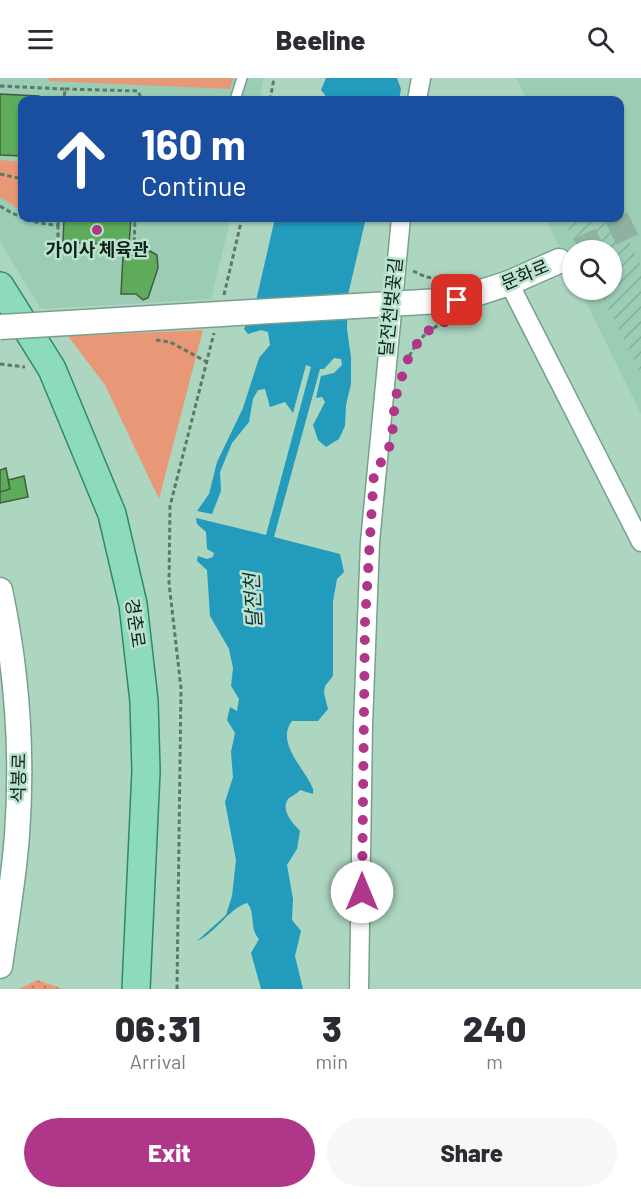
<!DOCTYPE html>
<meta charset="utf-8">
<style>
:root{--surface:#fff;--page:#f7f7f7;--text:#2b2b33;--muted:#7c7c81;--accent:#b03689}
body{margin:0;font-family:Barlow,"Noto Sans KR",sans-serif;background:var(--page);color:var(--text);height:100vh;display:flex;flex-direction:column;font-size:22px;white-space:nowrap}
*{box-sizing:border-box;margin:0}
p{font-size:20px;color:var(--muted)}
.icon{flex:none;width:33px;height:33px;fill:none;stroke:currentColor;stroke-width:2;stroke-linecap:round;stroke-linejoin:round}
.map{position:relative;height:911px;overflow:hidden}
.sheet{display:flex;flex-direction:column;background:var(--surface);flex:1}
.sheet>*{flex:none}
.guide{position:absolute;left:18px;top:18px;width:606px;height:126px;border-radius:12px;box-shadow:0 2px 4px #0004;background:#1a4fa0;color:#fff;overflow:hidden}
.fabs{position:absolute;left:562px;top:162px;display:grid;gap:12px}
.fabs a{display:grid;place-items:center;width:60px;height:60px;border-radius:50%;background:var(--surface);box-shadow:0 2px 4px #0004;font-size:30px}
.pin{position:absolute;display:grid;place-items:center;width:51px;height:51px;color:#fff;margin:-26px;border-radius:12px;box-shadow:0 3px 9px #0006}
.me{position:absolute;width:66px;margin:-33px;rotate:0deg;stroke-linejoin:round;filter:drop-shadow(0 0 4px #0008)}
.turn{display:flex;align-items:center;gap:21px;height:126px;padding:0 24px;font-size:27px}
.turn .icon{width:78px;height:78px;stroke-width:2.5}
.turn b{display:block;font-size:42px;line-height:51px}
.eta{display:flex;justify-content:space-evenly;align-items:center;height:102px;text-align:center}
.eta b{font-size:36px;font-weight:800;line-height:42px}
.button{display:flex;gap:12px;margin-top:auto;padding:12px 24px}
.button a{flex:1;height:69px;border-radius:36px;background:var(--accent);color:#fff;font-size:24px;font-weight:800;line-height:69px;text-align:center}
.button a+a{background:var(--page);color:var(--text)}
header{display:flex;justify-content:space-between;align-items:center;height:78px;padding:0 24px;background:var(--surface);font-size:27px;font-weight:800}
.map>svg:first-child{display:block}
.built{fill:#9bccb4}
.industrial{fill:url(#industrial-furrows)}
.park{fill:url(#park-dots)}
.garden{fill:#e99877}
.water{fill:#239bbd}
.building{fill:#5eac5b;stroke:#435b41;stroke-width:1.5}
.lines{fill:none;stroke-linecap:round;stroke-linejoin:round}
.secondary-tunnel{stroke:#8eb29f;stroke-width:24;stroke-dasharray:24 12;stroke-linecap:butt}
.lane-casing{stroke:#79a08d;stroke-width:12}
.street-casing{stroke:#79a08d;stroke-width:21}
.secondary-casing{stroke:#79a08d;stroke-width:27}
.primary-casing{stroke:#2f8a66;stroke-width:30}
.path{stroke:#5c7869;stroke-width:3;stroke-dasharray:4.5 3;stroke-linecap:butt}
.lane{stroke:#fff;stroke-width:9}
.street{stroke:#fff;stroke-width:18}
.secondary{stroke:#fff;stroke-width:24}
.primary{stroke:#8cdbbc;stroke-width:27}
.secondary-bridge-casing{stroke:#79a08d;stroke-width:27;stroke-linecap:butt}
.secondary-bridge{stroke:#fff;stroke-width:24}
.route{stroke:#b03689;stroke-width:10;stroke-dasharray:0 18}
.poi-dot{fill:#b03689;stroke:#bae3ce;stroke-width:2}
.labels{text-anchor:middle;stroke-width:5;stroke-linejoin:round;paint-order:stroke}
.poi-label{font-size:18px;font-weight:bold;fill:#102018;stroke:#bae3ce}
.street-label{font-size:18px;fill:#102018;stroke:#bae3ce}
.water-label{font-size:20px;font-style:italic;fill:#172f38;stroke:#bae3ce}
</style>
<header><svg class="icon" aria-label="menu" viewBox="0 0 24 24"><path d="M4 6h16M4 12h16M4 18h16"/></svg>Beeline<svg class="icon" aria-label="search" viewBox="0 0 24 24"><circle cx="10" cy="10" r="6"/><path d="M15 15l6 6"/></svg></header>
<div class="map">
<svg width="641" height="911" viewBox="0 0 641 911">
<defs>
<pattern id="industrial-furrows" width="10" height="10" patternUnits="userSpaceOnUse" patternTransform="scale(1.5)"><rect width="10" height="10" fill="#9bccb4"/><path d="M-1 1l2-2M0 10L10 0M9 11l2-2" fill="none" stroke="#84af9a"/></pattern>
<pattern id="park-dots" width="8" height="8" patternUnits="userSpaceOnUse" patternTransform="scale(1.5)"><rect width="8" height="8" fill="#e99877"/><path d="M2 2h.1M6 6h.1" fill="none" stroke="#bb7c61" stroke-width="1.8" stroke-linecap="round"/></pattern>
</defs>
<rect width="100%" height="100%" fill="#add6c1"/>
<!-- built -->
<path class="built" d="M0,0h264l-5,22h-237v118h209l-20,81 -170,10 -41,-67z
M516,0h125v336l-61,-124h32v-40h-39v25l-28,-57h75v-118h-93z"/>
<!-- industrial -->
<path class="industrial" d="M563,140h54l24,47v108l-42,-83h13v-40h-33z"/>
<!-- park -->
<path class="park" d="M37,902l26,9h-44z"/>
<!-- garden -->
<path class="garden" d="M49,0h184l-3,11 -181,-8z
M0,82l22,2v49l-22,-14z
M203,252l-44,169 -54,-114 -37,-49z"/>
<!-- water -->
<path class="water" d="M326,0h71l4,11 -2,11h-70l-8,-10z
M275,140h8l6,4 6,-4h71l-18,77 -1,34 4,28v27l-5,21 -1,21 -6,13 -13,8 -8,-7 -5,-15 12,-23 -3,-5 -6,1 5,-22 13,-3 8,-8 -1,-6 -7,-1 -10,11h-4l-46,168 66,17 4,18 -7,7 -4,22v75l-8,10 -1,7 4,16 -10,12h-26c-17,22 13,47 21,68v5l-13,-4c-3,4 -9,6 -12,9 -8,12 6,25 12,32l-3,18 -10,16 6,34 -1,21 9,11 -6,25 8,33h-42l-10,-36 8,-14c-10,-10 -3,-27 -12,-36 -19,6 -30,29 -50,38l29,-26 6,-19 4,-36 -11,-58 8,-25 -2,-25 4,-19 -8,-13 3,-13 7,4 2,-12 -8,-13 2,-18 -4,-19 -19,-33 -3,-46 -10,-9 1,-5 9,3 6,-2 1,-4 -7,-4 -1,-17 -9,-8 -1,-6 70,17 45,-168 -5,-2 -13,48 -8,-11 -15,5 -5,-18 -7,1 -5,9 -4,23 -17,21 -12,29 1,19 -9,23 -15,-3 12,-17 8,-32 26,-54 16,-50 11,-13 -2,-13 -7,-2 -13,4 -4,-5 12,-28z"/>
<!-- building -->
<path class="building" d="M0,16l39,2v4h-17v56l-22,-1z
M64,140h67l-2,27 -66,-3z
M150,173l7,4 1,13 -10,30 -5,2 -7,-6h-15l2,-39 19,1z
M6,390l4,21 -10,3v-22z
M24,398l4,21 -28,6v-11l10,-3 -2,-9z"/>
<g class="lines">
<!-- secondary-tunnel -->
<path class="secondary-tunnel" d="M579,172l62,-31"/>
<defs>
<path id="lane" d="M235,22l7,-22"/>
<path id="street" d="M417,22l4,-22
M509,205l132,259
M359,911l4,-264 7,-183 31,-324"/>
<path id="secondary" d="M457,222l52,-17 50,-22
M0,512c17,80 23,162 17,245 -3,43 -11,88 -17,131"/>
<path id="primary" d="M0,208l52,83 60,145 21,90 11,97 2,70 -10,218"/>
</defs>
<!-- lane casing -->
<use href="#lane" class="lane-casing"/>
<!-- street casing -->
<use href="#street" class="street-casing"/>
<!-- secondary casing -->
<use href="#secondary" class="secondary-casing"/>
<!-- primary casing -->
<use href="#primary" class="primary-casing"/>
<!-- path -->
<path class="path" d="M0,8l65,3 -1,11
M65,11l73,2 4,9
M270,22l4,-22
M0,96l22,5
M0,128c19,12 36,18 58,19l1,-7
M58,147v18l5,7 64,3 7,-6 1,-29
M413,193l13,6 15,2
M224,217l18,-77
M156,262l14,2 37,20
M406,285c9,-20 19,-33 40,-41
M0,286l25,3
M177,911l4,-301 -12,-105 1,-77 44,-173"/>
<!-- lane -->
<use href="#lane" class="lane"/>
<!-- street -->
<use href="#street" class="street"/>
<!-- secondary -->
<use href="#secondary" class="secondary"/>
<!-- primary -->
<use href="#primary" class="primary"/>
<defs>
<path id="secondary-bridge" d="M0,249l457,-27"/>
</defs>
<!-- secondary-bridge casing -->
<use href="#secondary-bridge" class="secondary-bridge-casing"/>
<!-- secondary-bridge -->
<use href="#secondary-bridge" class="secondary-bridge"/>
</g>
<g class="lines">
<!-- route -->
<path class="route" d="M362,814l3,-270 9,-150 13,-18 5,-16 3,-39 12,-38 11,-19 13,-14 21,-9 5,-8v-11"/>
</g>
<!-- markers -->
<circle class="poi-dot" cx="97" cy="152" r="6"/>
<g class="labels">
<!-- poi labels -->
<g class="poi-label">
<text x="97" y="178">가이사 체육관</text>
</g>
<!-- street labels -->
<g class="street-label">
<text transform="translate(525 197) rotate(-23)" y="6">문화로</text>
<text transform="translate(391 229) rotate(-84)" y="6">달전천벚꽃길</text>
<text transform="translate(135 545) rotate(82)" y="6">경춘로</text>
<text transform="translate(19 700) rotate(-89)" y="6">석봉로</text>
</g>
<!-- water labels -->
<g class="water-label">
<text transform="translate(253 523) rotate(-93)" y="7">달전천</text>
</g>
</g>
</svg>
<div class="fabs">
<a><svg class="icon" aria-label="search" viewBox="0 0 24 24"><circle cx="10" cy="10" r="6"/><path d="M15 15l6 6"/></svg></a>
</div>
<div class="pin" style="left:457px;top:222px;background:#d93025"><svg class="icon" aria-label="arrive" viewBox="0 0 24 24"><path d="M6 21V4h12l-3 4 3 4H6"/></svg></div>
<svg class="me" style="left:362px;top:814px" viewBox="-20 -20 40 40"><circle r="19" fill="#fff"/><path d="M0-13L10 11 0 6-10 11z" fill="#b03689"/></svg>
<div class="guide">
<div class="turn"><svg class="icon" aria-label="ahead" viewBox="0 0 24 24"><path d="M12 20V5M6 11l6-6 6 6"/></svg><div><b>160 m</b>Continue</div></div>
</div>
</div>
<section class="sheet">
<div class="eta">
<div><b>06:31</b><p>Arrival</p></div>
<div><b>3</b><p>min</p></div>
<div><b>240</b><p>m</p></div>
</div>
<div class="button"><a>Exit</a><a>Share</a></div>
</section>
